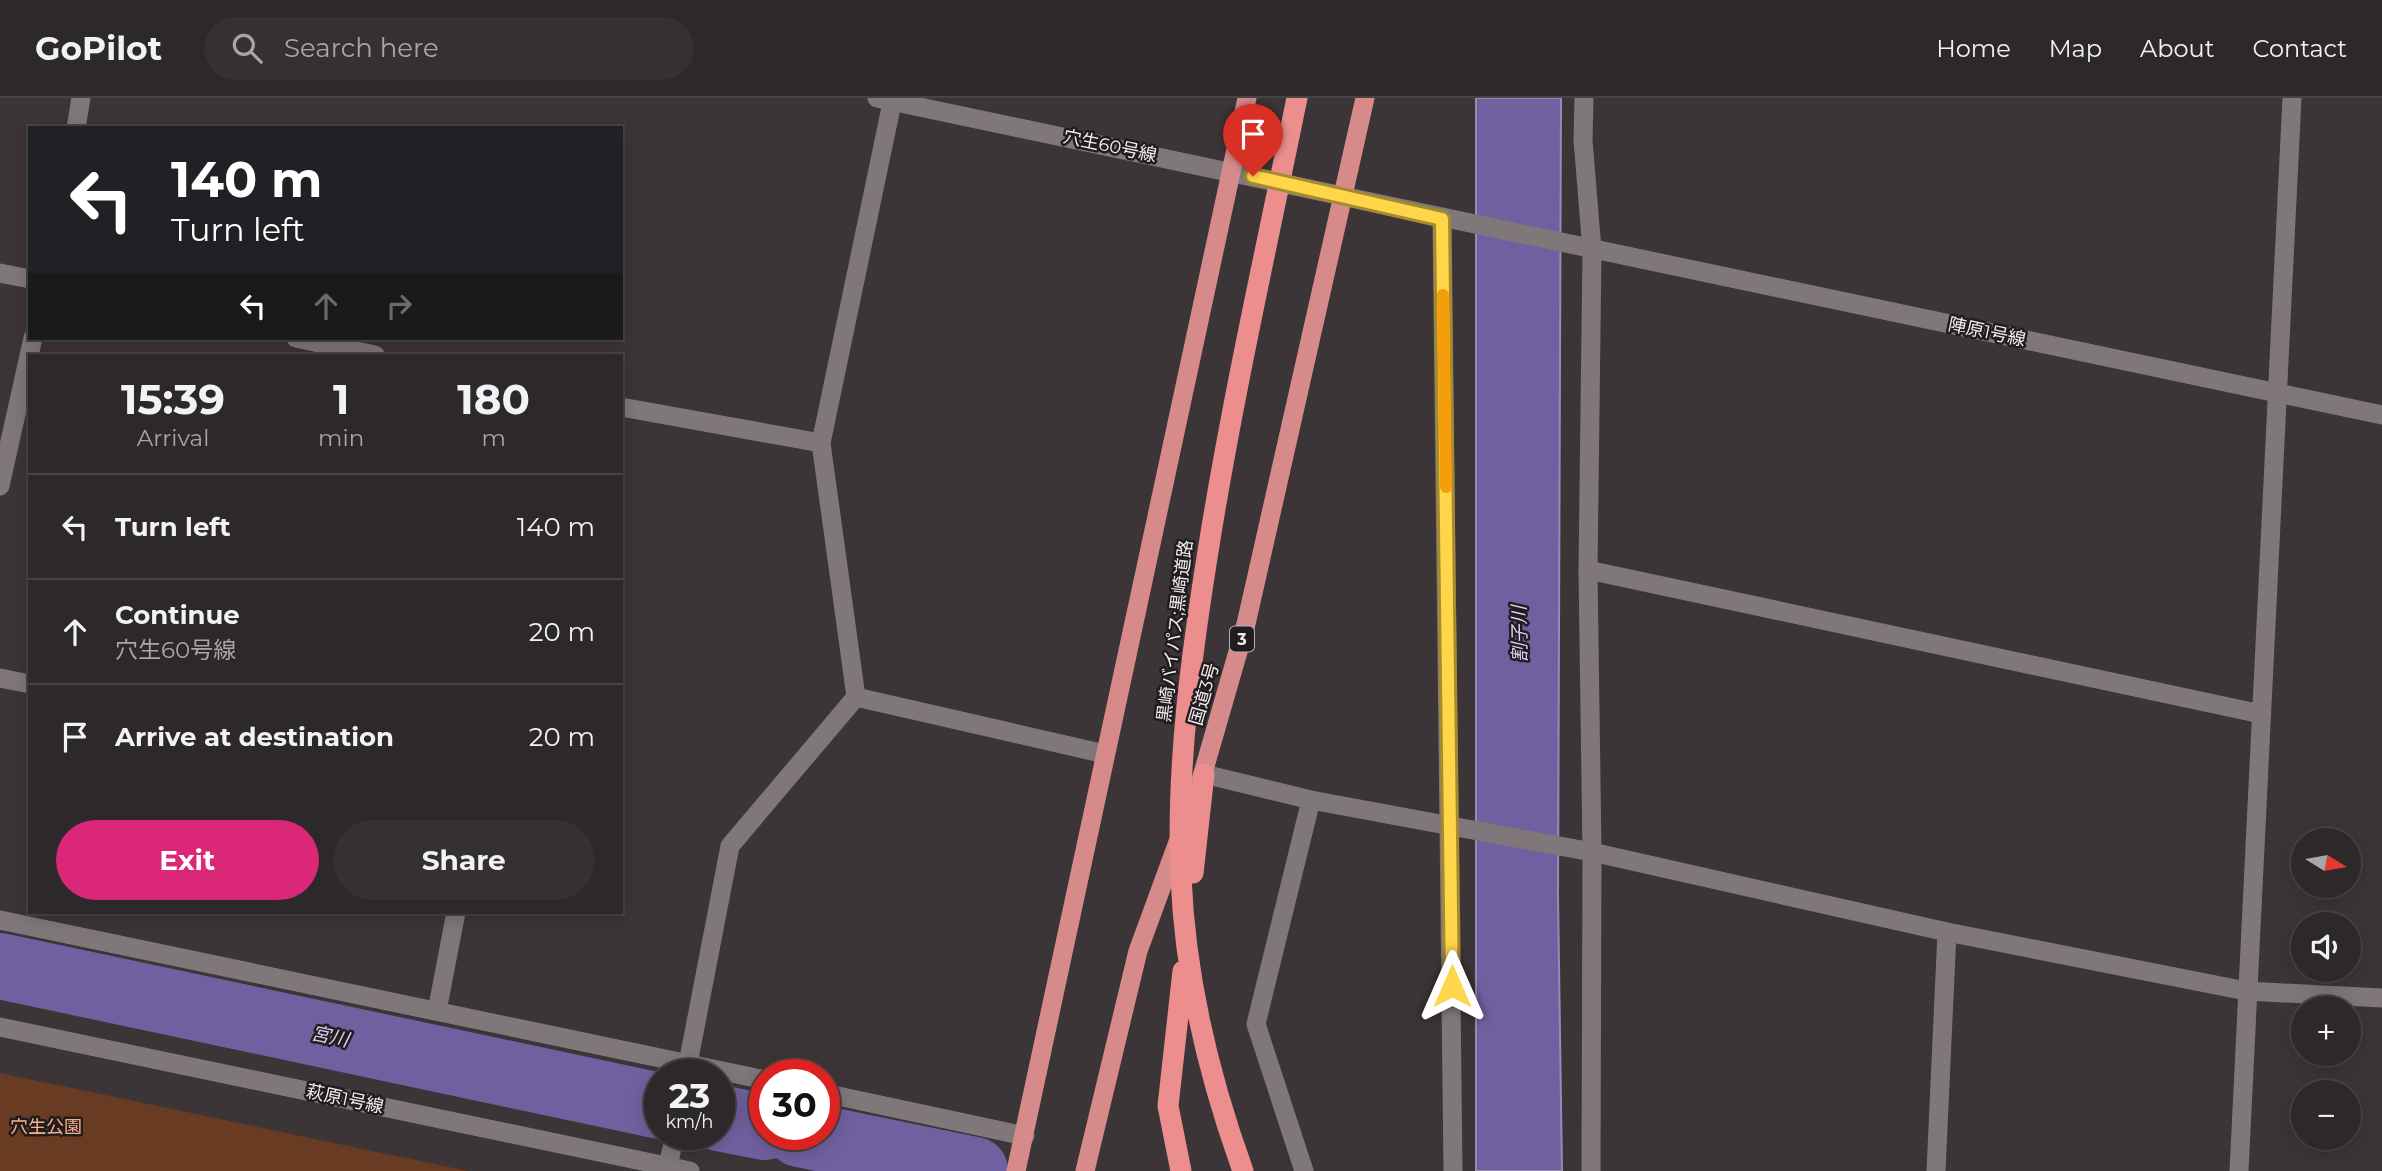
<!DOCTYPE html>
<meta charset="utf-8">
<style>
:root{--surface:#2d2829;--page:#353031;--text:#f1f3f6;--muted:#a7a6a8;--line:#484446;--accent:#db2777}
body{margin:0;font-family:Montserrat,"Noto Sans JP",sans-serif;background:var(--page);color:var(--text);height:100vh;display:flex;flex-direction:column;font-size:26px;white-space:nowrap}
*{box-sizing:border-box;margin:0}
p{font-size:23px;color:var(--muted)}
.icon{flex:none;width:38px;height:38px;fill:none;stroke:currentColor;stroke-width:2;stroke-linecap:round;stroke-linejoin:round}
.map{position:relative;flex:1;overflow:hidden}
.panel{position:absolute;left:28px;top:256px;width:595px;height:560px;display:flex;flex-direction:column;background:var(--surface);border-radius:0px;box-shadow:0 4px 18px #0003,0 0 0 2px var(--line)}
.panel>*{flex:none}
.banner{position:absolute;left:28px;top:28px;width:595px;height:214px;border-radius:0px;box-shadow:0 4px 18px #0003,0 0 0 2px var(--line);background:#202124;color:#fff;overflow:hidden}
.needle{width:46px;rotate:101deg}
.controls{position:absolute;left:2291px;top:730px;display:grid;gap:14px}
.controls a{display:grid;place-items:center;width:70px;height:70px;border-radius:50%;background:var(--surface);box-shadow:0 4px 18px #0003,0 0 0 2px var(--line);font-size:35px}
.speed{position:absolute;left:644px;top:961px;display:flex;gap:14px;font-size:35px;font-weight:700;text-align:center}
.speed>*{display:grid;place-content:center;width:91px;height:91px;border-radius:50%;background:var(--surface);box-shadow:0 4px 18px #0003,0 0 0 2px var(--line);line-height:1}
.speed small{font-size:18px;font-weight:400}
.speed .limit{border:10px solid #d22;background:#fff;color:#111}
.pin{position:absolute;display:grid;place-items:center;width:60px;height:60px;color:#fff;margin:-72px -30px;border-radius:50% 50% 50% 0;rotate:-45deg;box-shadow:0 0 7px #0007}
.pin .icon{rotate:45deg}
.me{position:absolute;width:77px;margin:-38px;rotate:0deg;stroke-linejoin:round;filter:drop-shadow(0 0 5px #0008)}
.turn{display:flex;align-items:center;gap:24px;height:147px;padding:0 28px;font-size:32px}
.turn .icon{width:91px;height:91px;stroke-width:2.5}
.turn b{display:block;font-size:49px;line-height:60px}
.lanes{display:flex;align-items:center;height:66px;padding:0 28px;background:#0003;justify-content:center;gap:35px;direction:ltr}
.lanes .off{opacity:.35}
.eta{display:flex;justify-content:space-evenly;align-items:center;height:119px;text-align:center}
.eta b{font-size:42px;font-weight:700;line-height:49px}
.action{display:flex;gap:14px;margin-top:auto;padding:14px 28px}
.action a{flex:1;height:80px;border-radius:42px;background:var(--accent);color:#fff;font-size:28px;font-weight:700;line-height:80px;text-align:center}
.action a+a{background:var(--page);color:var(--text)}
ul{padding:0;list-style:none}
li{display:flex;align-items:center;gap:21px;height:105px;padding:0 28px;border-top:2px solid var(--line)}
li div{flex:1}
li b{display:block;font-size:26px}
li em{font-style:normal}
header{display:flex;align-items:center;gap:42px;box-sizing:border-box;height:98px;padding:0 35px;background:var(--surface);border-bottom:2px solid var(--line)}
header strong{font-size:33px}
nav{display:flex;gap:38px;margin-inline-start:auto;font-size:24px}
.search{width:490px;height:63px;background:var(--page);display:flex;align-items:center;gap:18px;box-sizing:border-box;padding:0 24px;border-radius:38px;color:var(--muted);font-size:26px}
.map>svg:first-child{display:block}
.green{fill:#693b22}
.water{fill:#71609f;stroke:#988ab7;stroke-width:2}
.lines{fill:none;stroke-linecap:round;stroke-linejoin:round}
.river{stroke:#71609f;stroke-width:66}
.minor{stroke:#7f777a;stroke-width:19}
.tertiary{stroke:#7f777a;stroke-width:19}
.trunk{stroke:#d68a8a;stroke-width:19}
.motorway{stroke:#ec8e8e;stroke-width:21}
.route-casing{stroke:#a68a30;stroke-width:18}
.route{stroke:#ffd54a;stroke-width:12}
.slow{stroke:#f59e0b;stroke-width:12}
.labels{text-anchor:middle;stroke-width:5;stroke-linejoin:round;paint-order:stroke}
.shield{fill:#211d1f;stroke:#b3afb1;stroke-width:2}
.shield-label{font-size:16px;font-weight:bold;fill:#f2edef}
.street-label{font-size:18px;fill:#f2edef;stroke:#211d1f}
.park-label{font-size:18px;fill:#fcb089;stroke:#211d1f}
.water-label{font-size:19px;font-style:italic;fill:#d8d0f5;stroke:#211d1f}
</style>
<header>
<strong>GoPilot</strong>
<div class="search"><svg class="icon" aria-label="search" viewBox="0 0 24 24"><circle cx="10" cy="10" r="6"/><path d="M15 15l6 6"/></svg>Search here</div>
<nav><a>Home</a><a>Map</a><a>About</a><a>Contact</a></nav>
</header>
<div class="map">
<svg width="2382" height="1073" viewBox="0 0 2382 1073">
<rect width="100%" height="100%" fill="#3c3537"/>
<!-- green -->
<path class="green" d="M0,975l468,98h-468z"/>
<!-- water -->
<path class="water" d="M1476,0h85l-3,798 4,275h-86z"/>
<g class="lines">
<!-- river -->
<path class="river" d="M0,868l660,140
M719,1020l46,9
M799,1036l176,36"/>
<!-- minor -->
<path class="minor" d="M1584,0l-1,42 9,110 -4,320 4,282 -1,319
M76,30l5,-30
M1442,121l11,952
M0,388l33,-148
M1588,472l673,144
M0,580l30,6
M856,599l249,57
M1204,676l107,26 281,52 355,80 299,59 136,7
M0,822l765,160
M437,913l19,-99
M686,976l44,-228 126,-149 -35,-254 72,-345
M824,995l201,43
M667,1073l8,-37
M1304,1073l-48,-147 55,-224
M1936,1073l11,-239
M2239,1073l53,-1073"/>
<!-- tertiary -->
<path class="tertiary" d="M877,0l1505,317
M0,175l30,6
M296,240l79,17
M621,309l200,36
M0,929l690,144"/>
<!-- trunk -->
<path class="trunk" d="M1199,689l47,-163 119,-526
M1016,1073l231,-1073
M1085,1073l53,-220 40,-109"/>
<!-- motorway -->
<path class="motorway" d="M1193,775l11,-99
M1181,1073l-13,-65 15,-135
M1243,1073c-34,-94 -58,-194 -62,-294 -5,-113 11,-227 29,-338 24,-148 57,-294 87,-441"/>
</g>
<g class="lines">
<defs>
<path id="route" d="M1253,78l189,43 10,767"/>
</defs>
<!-- route casing -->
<use href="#route" class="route-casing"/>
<!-- route -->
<use href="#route" class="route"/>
<!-- slow -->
<path class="slow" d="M1443,197l3,192"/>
</g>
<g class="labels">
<!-- shield labels -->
<rect class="shield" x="1230" y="528.5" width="24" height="25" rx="5"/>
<g class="shield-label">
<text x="1242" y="547">3</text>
</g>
<!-- street labels -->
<g class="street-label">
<text transform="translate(1110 48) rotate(12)" y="6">穴生60号線</text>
<text transform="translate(1987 234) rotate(12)" y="6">陣原1号線</text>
<text transform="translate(1175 533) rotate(-83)" y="6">黒崎バイパス;黒崎道路</text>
<text transform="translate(1204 596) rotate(-74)" y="6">国道3号</text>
<text transform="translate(345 1001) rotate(12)" y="6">萩原1号線</text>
</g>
<!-- park labels -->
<g class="park-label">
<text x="46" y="1035">穴生公園</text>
</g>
<!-- water labels -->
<g class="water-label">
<text transform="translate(1519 536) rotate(-91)" y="7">割子川</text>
<text transform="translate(330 938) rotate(12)" y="7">宮川</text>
</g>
</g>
</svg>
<div class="controls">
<a><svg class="needle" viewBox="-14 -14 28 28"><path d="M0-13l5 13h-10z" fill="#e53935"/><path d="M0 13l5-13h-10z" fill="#a7a6a8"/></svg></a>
<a><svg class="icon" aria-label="sound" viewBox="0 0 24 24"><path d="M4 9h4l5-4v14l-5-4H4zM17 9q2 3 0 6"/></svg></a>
<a>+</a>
<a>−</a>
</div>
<div class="speed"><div>23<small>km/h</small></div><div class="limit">30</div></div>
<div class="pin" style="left:1253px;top:78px;background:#d93025"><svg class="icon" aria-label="arrive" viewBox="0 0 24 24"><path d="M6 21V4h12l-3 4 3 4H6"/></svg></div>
<svg class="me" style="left:1452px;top:888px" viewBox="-20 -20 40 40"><path d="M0-17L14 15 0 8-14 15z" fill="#ffd54a" stroke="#fff" stroke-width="4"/></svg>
<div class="banner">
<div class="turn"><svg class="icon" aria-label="left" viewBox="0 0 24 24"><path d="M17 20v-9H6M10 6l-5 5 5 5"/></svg><div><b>140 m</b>Turn left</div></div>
<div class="lanes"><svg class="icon" aria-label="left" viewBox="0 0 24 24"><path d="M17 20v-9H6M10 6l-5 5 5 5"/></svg><svg class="icon off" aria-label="ahead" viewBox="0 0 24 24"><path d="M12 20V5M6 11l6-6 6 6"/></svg><svg class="icon off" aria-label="right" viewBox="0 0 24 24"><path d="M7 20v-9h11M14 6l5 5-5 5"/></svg></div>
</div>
<section class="panel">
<div class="eta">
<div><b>15:39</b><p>Arrival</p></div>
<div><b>1</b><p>min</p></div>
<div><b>180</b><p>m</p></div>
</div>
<ul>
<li><svg class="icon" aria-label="left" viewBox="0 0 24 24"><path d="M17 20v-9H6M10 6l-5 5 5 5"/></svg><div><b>Turn left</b></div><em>140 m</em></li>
<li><svg class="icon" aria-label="ahead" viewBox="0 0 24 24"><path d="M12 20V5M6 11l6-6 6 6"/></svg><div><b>Continue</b><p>穴生60号線</p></div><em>20 m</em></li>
<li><svg class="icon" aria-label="arrive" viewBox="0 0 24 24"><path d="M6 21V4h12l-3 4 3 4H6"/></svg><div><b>Arrive at destination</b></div><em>20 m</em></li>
</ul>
<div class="action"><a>Exit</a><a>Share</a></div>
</section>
</div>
